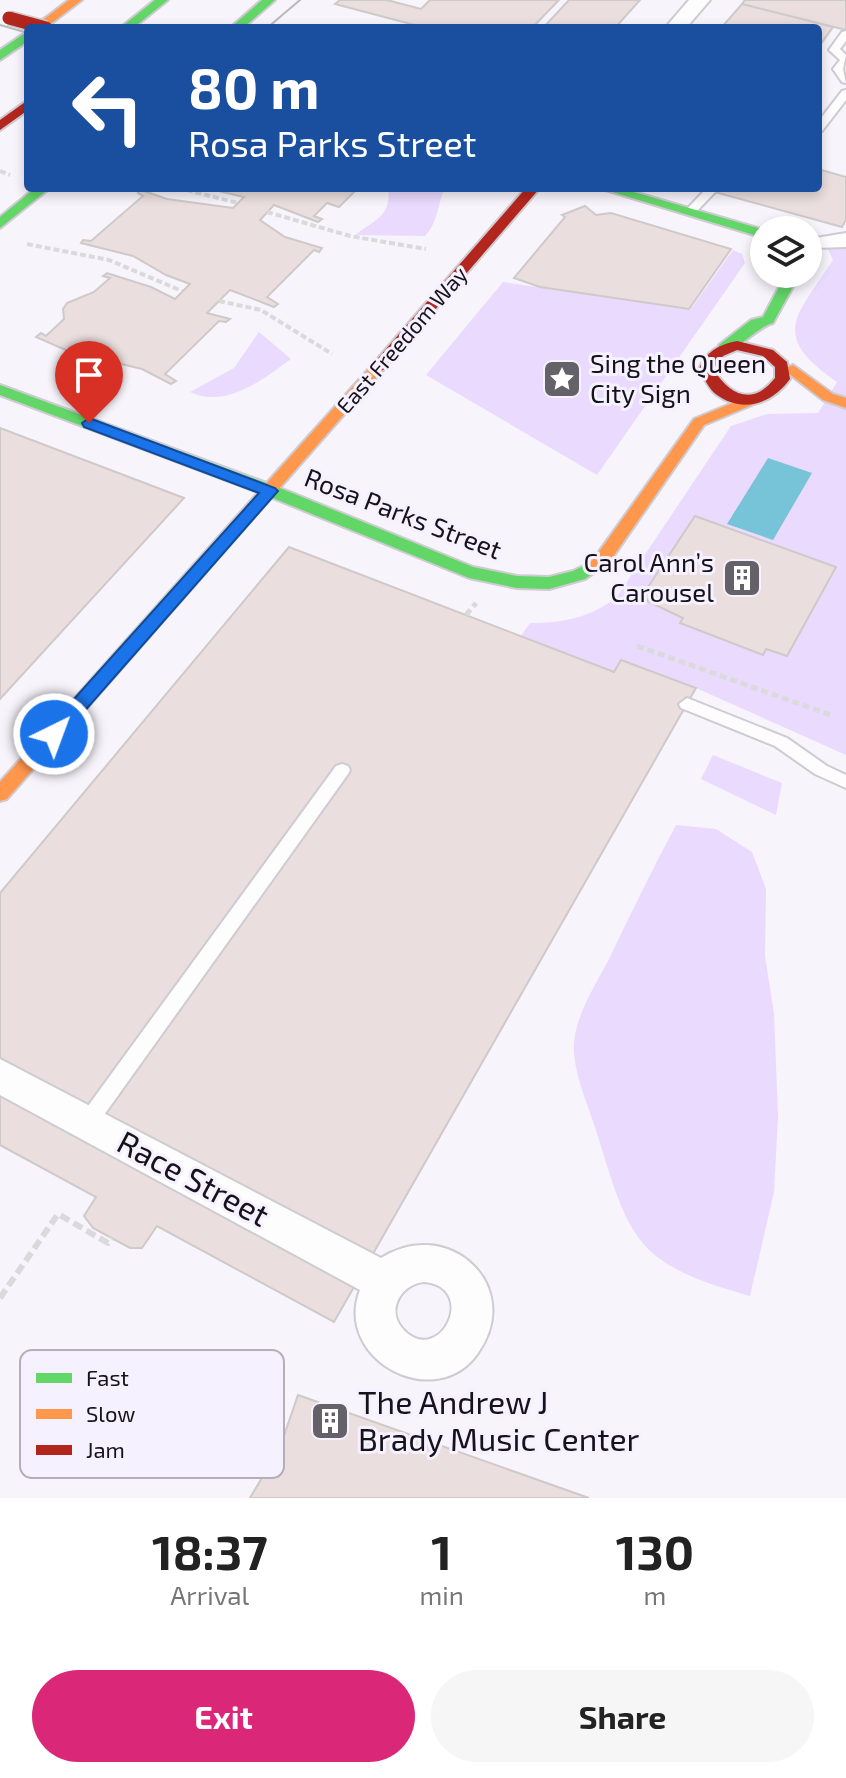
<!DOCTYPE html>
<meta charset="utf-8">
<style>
:root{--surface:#fff;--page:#f6f6f6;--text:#222;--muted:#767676;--accent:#db2777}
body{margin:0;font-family:"Exo 2",sans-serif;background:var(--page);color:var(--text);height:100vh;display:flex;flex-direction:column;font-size:30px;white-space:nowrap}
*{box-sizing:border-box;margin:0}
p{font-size:26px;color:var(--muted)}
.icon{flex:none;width:44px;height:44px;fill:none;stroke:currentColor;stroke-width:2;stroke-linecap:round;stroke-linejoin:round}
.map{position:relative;height:1498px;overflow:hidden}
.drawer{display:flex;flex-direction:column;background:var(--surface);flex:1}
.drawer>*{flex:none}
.top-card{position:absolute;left:24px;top:24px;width:798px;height:168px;border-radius:8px;box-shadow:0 4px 12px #0003;background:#1a4fa0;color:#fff;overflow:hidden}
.tools{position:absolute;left:750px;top:216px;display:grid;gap:16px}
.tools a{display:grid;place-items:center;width:72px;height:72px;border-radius:50%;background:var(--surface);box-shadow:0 4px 12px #0003;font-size:40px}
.pin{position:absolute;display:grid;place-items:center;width:68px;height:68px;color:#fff;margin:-82px -34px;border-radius:50% 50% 50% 0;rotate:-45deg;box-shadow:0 0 8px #0007}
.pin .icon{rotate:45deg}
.me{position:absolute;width:88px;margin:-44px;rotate:42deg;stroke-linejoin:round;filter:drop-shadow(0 0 6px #0008)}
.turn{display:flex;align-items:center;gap:28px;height:168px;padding:0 32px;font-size:36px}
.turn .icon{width:104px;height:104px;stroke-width:2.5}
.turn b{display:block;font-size:56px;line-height:68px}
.eta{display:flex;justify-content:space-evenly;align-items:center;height:136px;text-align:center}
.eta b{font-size:48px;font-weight:700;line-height:56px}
.button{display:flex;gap:16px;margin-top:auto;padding:16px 32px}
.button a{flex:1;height:92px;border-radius:48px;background:var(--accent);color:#fff;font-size:32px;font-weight:700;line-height:92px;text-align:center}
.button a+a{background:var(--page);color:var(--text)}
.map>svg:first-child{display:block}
.green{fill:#eadafd}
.water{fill:#77c3d7}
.building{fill:#eadede;stroke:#cfc9ca;stroke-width:2}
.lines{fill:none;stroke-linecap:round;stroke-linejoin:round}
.lane-casing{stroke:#cecbd2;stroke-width:4}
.street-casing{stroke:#cecbd2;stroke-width:4}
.fast-casing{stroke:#cecbd2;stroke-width:4}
.slow-casing{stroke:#cecbd2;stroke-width:4}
.jam-casing{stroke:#cecbd2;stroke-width:4}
.path-far2{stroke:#dadadc;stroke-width:4;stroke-dasharray:6 3;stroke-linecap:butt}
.path-far1{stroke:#dadadc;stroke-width:5;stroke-dasharray:7 4;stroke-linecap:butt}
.path{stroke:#dadadc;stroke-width:6;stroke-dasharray:10 5;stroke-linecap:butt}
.lane{fill:#fefdfe;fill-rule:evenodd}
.street{fill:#fefdfe;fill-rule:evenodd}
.fast{fill:#63d668;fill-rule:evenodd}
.slow{fill:#ff974d;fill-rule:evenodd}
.jam{fill:#b3261e;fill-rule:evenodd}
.tram{stroke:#bab8bb;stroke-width:2}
.jam-bridge-casing{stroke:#cecbd2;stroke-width:16;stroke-linecap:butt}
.jam-bridge{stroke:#b3261e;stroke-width:13}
.route{fill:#1a73e8;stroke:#114b97;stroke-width:2}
.labels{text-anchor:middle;stroke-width:6;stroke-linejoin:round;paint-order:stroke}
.far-street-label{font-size:22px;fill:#16121a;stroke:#f6f1fe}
.poi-label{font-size:26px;fill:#16121a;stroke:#f6f1fe;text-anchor:start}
.street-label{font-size:26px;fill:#16121a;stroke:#f6f1fe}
.near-street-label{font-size:32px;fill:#16121a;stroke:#f6f1fe}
.near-poi-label{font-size:32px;fill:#16121a;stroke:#f6f1fe;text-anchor:start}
.key{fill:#f6f1fe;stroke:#b3aeba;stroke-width:2}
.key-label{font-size:22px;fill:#16121a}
</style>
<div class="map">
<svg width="846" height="1498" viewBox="0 0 846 1498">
<rect width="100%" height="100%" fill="#f7f4fb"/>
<!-- green -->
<path class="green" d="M388,188l56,2c-7,17 -6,32 -19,46l-70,-1c19,-15 37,-19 33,-47z
M839,232l7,2v521l-150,-67 -74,-28 -8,12 -93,-36 9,-13c33,0 59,-5 86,-25l115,-172 36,-12 51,-1 19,-31c-68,-47 -41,-65 -4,-122l-5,-11z
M733,250l9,4 3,9 -148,212 -171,-100 77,-93 187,28z
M259,332l32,27c-29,21 -65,50 -101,33l44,-24z
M713,755l69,28 -6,32 -75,-36z
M676,825l40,4 36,23 14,37 -1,67 9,58 4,103 -4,75 -24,104c-118,-33 -120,-57 -155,-169 -8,-25 -22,-55 -21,-82 1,-29 21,-59 34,-84 22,-46 44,-91 68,-136z"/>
<!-- water -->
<path class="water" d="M768,458l44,15 -39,67 -46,-16z"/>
<!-- building -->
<path class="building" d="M340,0h47l34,9 9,-9h129l-27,28h-106l-91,-24z
M569,0h71l-25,28h-72z
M745,0h101v30l-104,-26z
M742,4l91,23 -15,21v-20h-97z
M818,169l28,8v43l-4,7 -142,-39h118z
M206,188h152l-19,19 -12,-4 -13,13 8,3 -4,3 -44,-17 -14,15 25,17 37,11 -3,4 -5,-2 -47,47 11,7 -4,3 -44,-17 -23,23 23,6 -4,3 -7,-1 -54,53 11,7 -5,3 -29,-15 -74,-18 -32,-14 5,-4 5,3 18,-17 -1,-10 4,-6 27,-11 16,-14 -7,-2 4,-3 44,14 24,12 15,-15 -24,-9 -33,-19 -52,-13 2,-3 8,1 52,-45 -5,-3 3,-3 26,9 66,9 11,-11z
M585,206l11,9 15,-2 120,36 -42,60 -149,-22 -26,-9 51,-61 -3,-2z
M0,428l184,70 -184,201z
M695,516l141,51 -49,89 -21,-7 -3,6 -83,-32 3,-5 -36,-17 5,-8 -6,-3z
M289,547l325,125 7,-12 75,28 -362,634 -177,-96 -15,22h-12l-37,-20 -9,-12 12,-19 -96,-52v-252z
M298,1395l291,103h-339l30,-51z"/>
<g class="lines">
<defs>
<path id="lane" d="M846,31v10l-6,8 6,6 -3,14 3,14 -4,-1 -9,-13 7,-9 -11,-10 13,-18z
M846,90v10l-24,31 -4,1v-10l24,-31z
M706,189l10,2 -22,23h-8v-4z
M687,698l100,40 40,28 19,9v13l-31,-14 -40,-28 -94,-38 -2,-4z
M342,764l6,2 2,4 -2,4 -254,355 -7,3 -7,-3 -2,-6 2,-6 256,-351z"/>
<path id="street" d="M689,0h21l-24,28h-21z
M846,233v14l-30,1 -4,-5 4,-5z
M0,1059l381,199c67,-43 144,28 97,95 -42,61 -145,7 -118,-63l-360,-195zM424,1282c56,5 15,88 -22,46 -16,-19 0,-44 22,-46z"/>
<path id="fast" d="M155,0h13l-35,28h-13z
M262,0h13l-32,28h-13z
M28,31v10l-28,19v-10z
M35,188h15l-50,40v-11z
M599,188h21l145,42 -1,8z
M786,274h14l-27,49c-19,5 -35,31 -54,28v-6l32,-25 12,-3z
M0,385l280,103 193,79 44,9 32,1 24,-6 21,-10 8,6 -17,12 -36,10 -32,-1 -48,-10 -201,-82 -268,-101z"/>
<path id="slow" d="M69,0h13l-37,28h-13z
M378,362l7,5 -2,3 -376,429 -7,2v-19l373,-418z
M793,365l40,29 13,4v10l-23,-8 -35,-27v-6z
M754,394l7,5 -2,3 -55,23 -96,139 -8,7h-12l-2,-4 10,-11 98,-137z"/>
<path id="jam" d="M28,100v10l-28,20v-10z
M526,188h14l-157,182h-10v-6z
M737,341l36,9 14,12 3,17c-17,24 -47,35 -73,16 -8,-5 -13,-18 -18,-26 8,-18 19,-24 38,-28zM737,350l26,6 12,11v11c-23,29 -45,17 -62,-9l10,-13z"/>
</defs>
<!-- lane casing -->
<use href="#lane" class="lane-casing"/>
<!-- street casing -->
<use href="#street" class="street-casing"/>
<!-- fast casing -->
<use href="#fast" class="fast-casing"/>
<!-- slow casing -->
<use href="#slow" class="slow-casing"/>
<!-- jam casing -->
<use href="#jam" class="jam-casing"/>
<!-- path-far2 -->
<path class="path-far2" d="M0,171l10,4
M178,188l60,15
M267,212l83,24 76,13
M27,244l82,16 73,31
M219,301l42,9 71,44"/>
<!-- path-far1 -->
<path class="path-far1" d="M466,615l10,-12
M637,646l194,69"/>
<!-- path -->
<path class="path" d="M0,1298l58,-84 50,29 4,-5"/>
<!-- lane -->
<use href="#lane" class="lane"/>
<!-- street -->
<use href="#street" class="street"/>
<!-- fast -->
<use href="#fast" class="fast"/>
<!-- slow -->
<use href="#slow" class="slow"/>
<!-- jam -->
<use href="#jam" class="jam"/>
<!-- tram -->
<path class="tram" d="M0,25l28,8
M267,28l33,-28"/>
<defs>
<path id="jam-bridge" d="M9,18l37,10"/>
</defs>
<!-- jam-bridge casing -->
<use href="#jam-bridge" class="jam-bridge-casing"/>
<!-- jam-bridge -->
<use href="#jam-bridge" class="jam-bridge"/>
</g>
<!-- route -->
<path class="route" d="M89,418l186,70 3,3 -218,248h-13l-2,-5 2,-5 212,-236 -175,-66 -2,-4z"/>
<!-- icons -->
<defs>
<symbol id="sight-square" viewBox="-11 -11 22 22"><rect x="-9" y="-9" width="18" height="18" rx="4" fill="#656169" stroke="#f6f1fe"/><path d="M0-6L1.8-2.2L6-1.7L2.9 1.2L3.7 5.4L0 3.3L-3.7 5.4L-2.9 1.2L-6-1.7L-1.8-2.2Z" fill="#fff"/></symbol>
<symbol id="building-square" viewBox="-11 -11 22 22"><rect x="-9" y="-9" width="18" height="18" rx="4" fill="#656169" stroke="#f6f1fe"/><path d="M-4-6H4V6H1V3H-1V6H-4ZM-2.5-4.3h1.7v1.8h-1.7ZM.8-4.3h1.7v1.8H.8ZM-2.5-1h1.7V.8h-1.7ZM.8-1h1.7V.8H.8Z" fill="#fff"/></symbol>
</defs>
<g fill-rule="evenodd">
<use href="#sight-square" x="540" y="357" width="44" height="44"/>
<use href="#building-square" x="720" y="556" width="44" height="44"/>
<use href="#building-square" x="308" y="1399" width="44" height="44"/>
</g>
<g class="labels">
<!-- far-street labels -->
<g class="far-street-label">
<text transform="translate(402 340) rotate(-49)" y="8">East Freedom Way</text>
</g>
<!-- poi labels -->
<g class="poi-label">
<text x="590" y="373">Sing the Queen<tspan x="590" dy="30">City Sign</tspan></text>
<text x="714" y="572" text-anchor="end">Carol Ann’s<tspan x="714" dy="30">Carousel</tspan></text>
</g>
<!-- street labels -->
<g class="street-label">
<text transform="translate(403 514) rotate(21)" y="9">Rosa Parks Street</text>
</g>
<!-- near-street labels -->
<g class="near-street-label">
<text transform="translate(193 1179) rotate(28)" y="11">Race Street</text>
</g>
<!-- near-poi labels -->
<g class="near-poi-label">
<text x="358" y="1414">The Andrew J<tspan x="358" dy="37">Brady Music Center</tspan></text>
</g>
</g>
<!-- legend -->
<rect x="20" y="1350" width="264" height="128" rx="12" class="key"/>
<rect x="36" y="1373" width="36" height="10" fill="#63d668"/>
<rect x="36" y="1409" width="36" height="10" fill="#ff974d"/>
<rect x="36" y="1445" width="36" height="10" fill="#b3261e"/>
<g class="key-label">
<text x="86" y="1386">Fast</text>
<text x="86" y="1422">Slow</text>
<text x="86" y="1458">Jam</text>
</g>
</svg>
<div class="tools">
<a><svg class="icon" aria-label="layers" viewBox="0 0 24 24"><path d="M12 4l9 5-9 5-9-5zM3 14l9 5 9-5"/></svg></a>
</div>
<div class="pin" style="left:89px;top:423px;background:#d93025"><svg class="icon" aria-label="arrive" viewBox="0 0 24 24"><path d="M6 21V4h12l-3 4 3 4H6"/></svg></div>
<svg class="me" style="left:54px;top:734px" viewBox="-20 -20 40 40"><circle r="17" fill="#1a73e8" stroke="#fff" stroke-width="3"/><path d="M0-11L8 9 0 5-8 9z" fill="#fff"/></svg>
<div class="top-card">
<div class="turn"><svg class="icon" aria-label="left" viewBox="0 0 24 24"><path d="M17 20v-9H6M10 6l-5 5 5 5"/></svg><div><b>80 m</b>Rosa Parks Street</div></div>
</div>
</div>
<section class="drawer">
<div class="eta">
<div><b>18:37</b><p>Arrival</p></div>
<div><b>1</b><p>min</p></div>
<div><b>130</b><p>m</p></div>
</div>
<div class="button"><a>Exit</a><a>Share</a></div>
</section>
